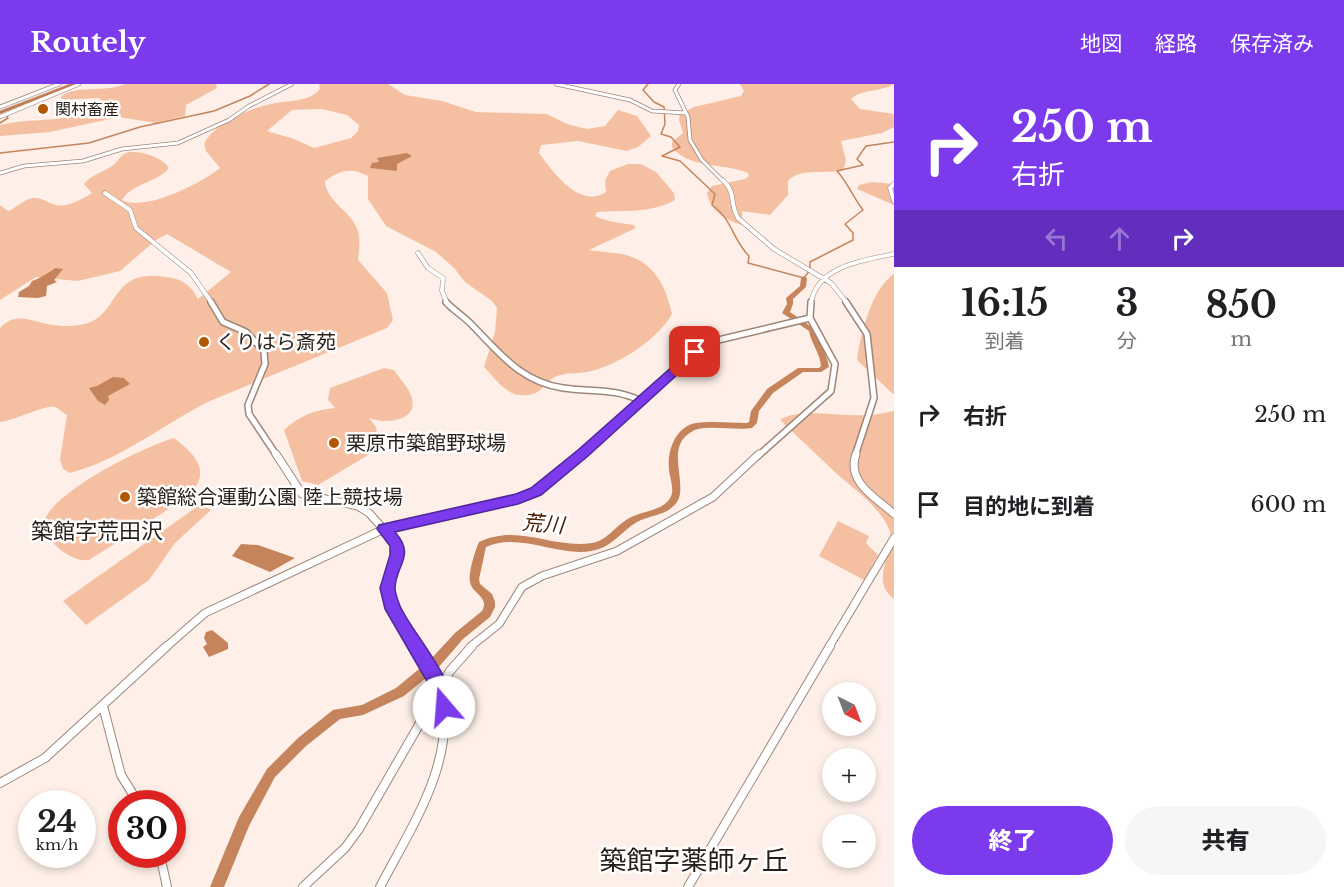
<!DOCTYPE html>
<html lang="ja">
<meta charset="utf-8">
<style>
:root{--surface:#fff;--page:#f6f6f6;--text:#202124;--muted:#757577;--accent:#7c3aed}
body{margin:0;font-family:"Libre Baskerville","Noto Sans JP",serif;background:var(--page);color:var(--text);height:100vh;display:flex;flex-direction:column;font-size:22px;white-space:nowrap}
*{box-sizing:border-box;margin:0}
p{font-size:20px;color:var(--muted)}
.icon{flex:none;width:33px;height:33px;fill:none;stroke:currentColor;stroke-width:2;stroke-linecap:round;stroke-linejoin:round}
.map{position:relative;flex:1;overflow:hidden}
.side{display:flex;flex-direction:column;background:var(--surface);width:450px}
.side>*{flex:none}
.guide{background:#7c3aed;color:#fff;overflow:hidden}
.needle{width:39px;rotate:138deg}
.fabs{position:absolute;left:822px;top:598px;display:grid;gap:12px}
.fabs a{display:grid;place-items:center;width:54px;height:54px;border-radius:50%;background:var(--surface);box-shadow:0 3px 9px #0003;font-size:30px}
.speed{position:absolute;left:18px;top:706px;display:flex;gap:12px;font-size:30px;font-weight:700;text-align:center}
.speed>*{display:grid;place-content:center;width:78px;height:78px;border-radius:50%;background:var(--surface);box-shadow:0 3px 9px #0003;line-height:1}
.speed small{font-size:15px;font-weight:400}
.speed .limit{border:9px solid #d22;background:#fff;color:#111}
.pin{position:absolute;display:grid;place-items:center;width:51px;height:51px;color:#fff;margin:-26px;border-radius:12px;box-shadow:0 3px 9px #0006}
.me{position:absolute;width:66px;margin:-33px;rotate:342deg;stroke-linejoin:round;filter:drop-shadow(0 0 4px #0008)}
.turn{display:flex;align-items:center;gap:21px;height:126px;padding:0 18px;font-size:27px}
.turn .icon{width:78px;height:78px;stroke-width:2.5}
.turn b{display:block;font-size:42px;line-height:51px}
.lanes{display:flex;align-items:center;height:57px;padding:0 18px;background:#0003;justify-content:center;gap:30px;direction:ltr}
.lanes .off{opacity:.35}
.eta{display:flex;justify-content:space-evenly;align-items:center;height:102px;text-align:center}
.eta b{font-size:36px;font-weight:800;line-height:42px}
.cta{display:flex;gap:12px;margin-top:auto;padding:12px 18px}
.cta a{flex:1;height:69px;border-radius:36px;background:var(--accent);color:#fff;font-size:24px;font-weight:800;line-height:69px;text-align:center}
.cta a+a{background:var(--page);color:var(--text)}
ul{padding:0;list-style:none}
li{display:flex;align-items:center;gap:18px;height:90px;padding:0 18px}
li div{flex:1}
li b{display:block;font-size:22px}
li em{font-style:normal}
header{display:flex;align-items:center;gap:36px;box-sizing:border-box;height:84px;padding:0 30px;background:var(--accent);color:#fff}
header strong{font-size:28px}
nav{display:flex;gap:33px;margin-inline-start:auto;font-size:21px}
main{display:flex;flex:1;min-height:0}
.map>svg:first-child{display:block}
.green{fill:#f5c0a1;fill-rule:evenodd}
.water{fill:#c5845c}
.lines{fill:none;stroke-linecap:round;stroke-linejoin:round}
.stream{stroke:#c5845c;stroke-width:1.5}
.river{fill:#c5845c;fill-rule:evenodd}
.minor-far4-casing{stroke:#9c877a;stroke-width:4.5}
.minor-far3-casing{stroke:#9c877a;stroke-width:5}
.minor-far2-casing{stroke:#9c877a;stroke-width:8}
.minor-far1-casing{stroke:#9c877a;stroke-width:9}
.minor-casing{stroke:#9c877a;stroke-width:10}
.highway-casing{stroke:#d4d2d1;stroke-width:2}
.minor-far4{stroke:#fff;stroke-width:3}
.minor-far3{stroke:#fff;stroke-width:4}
.minor-far2{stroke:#fff;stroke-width:5}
.minor-far1{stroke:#fff;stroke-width:7}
.minor{stroke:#fff;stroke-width:8}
.highway{fill:#c37a4c;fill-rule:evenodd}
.route{fill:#7c3aed;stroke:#51269a;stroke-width:1.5}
.poi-dot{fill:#b35600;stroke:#fff;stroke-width:2}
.labels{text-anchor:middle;stroke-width:5;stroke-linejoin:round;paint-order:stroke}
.far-poi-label{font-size:16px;fill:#271e1a;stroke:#fff;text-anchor:start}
.poi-label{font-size:20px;fill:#271e1a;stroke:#fff;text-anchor:start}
.water-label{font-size:21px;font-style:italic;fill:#4c2101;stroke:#fff}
.quarter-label{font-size:22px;fill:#271e1a;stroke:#fff}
.near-quarter-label{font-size:27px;fill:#271e1a;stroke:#fff}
</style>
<header>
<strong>Routely</strong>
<nav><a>地図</a><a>経路</a><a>保存済み</a></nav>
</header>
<main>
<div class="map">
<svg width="894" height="803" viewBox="0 0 894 803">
<rect width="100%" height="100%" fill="#fef0e8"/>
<!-- green -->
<path class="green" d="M125,0h91l1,4 -31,17 -1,11 -30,7 -36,-6 -69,15 -50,4v-11l5,-1c32,-7 71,1 97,-23l-3,-3 -33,2 -6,-2c11,-14 47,-5 65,-14z
M319,0h69l17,11 37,6 34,11 71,2 20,10 20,5 18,-3 13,-16 19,6 14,20 -13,11 -11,4 -49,-10 -37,4 -2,8c13,18 41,57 67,39l-1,-11 5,-10 18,-7h13l15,8 18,21 1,7c-26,14 -50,10 -78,12l-2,4c14,6 24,7 39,9l2,3 -47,22c12,2 25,2 37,5 29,8 40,32 46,59 -14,26 -57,53 -85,58 -10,2 -23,0 -32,5 -14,7 -12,20 -35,18 -14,0 -27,-19 -36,-28l11,-35 2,-24 -5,-7 -27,-19 -11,-14 -18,-16 -50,-26 -18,-27v-23c-17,-9 -28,-6 -43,5 1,23 31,31 34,55 1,7 0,16 -1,24l29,33 6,27 -6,8 -177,73c-47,23 -89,59 -140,72l-7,-4 -3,-10 7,-44c-4,-2 -8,-6 -12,-8 -9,-3 -42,14 -55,15v-94c15,-16 29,-8 47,-4 11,2 22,3 32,1 43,-5 27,-58 87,-48 16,2 24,7 32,22l33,-27 -64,-38 -11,6 -36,31 -42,10 -42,-4 -36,23v-103v8l8,6c9,-3 14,-11 25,-13 9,-1 14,5 23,7 10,3 27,-6 36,-12l-8,-9c8,-10 18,-11 28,-18 6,-4 8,-11 14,-13 11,-4 38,5 43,15 -12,15 -37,15 -47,32 23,12 80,-17 98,-32l-14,-17 -2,-7c11,-22 45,-35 67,-40 17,-4 37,-1 49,-15zM322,25l25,6 12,10 -1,6 -7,7 -37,10 -20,-9 -27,-8 25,-21z
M740,0h154c-13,8 -33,5 -43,15l9,10 34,5v13l-12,6 -41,8 5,19 -2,9c-17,7 -43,-3 -56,12v14l-18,20 -28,-4v14c-16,-5 -32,-14 -35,-32l5,-7 33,-7 4,-3 -1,-3c-23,-10 -59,-4 -76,-26v-5l11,-9 -4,-13 1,-6 14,-7 47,-11 3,-5z
M872,98l22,2v21l-37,-16 2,-4z
M894,190v121l-37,-35c3,-25 15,-72 37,-86z
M384,284l10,2c6,9 16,19 18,29 6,23 -29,25 -43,19l7,9 4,21 -62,37 -16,-4 -18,-51c15,-14 30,-20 51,-22l-7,-8 2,-12z
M894,327v188c-25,-18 0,-45 -4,-68 -10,-24 -34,-40 -53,-57 -19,-18 -38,-36 -57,-54 17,-13 64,-3 85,-5 10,0 20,-2 29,-4z
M174,354c26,20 39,37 9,62l-94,60c-20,2 -36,-16 -48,-31 2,-5 4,-12 8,-17 21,-28 92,-64 125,-74z
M201,420l10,6 -36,33 -26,37 -63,45 -23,-24z
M838,437l31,15 -3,7 12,12 -14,25 -45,-24z"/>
<!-- water -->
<path class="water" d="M407,69l5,3 -15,8v7l-27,-3 2,-5 7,-1 -2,-4z
M55,184l8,1 -9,11 3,2 -10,4 -1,10 -8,2 -20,-1 1,-5 10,-6 3,-5c7,-2 18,-9 23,-13z
M113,293l11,1 6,6 -22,12 1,4 -4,5 -7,-4 -9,-13 8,-2z
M241,460l17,1 37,13 -25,14 -38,-16z
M212,546l16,13v6l-19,8 -6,-10 4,-3 -3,-6 2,-6z"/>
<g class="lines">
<!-- stream -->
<path class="stream" d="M648,0l-5,6 11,12 10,5 1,17 -4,10 10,3 9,10 -18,9 18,5 35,33 -3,11c21,15 20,34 37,51l-1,7 56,15 6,-8v-8l43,-22v-7l-8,-9 18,-14c-10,-13 -15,-27 -26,-39l26,-6 -6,-6 9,-13 28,-4
M0,39l8,-5 -2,-4
M0,69l89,-10 51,-16 74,-16 36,-15 19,-12"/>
<!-- river -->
<path class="river" d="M804,192l3,2 -1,9 -13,12v5l-3,8 26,18c2,13 11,23 13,37l-8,5h-18l-30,21 -14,18 -2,12 -5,5c-16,3 -47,-4 -59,3 -30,15 -4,52 -16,71 -10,14 -27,13 -40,20 -12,7 -21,19 -33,25 -36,17 -81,-17 -118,0l-7,32 1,5 12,10 3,8v5l-5,10 -27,22 -25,29 -34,28 -41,19 -23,4 -34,27 -31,31 -26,49 -25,61h-14l29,-70 28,-48 31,-31 35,-28 29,-5 34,-17 34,-28 25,-27 27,-22c8,-14 -10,-17 -12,-29 -2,-9 5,-31 9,-40 40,-19 73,7 113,1 14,-2 23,-16 34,-23 11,-7 23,-8 34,-13 6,-3 11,-8 12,-14 1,-8 -2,-15 -3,-23 -2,-19 6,-43 27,-47 16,-2 35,0 51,0l2,-1 2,-11 16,-22 31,-21h21l2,-2c-1,-13 -10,-23 -12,-35l-27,-18 5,-9 -1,-6 14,-12 1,-8z"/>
<defs>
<path id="minor-far4" d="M556,0l74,16 22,11 34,2
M679,0l-4,6 13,27 2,23 12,20 22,22
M0,23l59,-23
M0,33l79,-33
M0,89l24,-7 59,-5 39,-12 56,-6 51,-23 20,-14 43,-22"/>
<path id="minor-far3" d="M723,96c14,14 6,23 15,38l36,31 57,34 16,20
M894,100l-4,4 4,13
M105,109l25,17 6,18 55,45 21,30
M418,169l10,15 15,10 -1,13 5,12
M811,219c6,-37 53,-43 83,-49"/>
<path id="minor-far2" d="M211,218l12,20 23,10 18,19 1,13 -17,41 1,9 28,42
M446,218c7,8 16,13 24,21 29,29 50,59 93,65 27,4 53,0 78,13
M846,218l21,32 7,64 -19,58
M579,372l127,-113 104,-25 1,-16
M758,372l73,-65 4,-27 -25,-46"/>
<path id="minor-far1" d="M276,370l26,40 56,12 11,7 28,31 1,11 -11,33 6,21 23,38
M856,370c-10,28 20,44 38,60
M166,563l39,-34 179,-84 134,-30 28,-14 35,-31
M470,563l29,-23 23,-37 20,-11 75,-25 96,-54 46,-43
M829,563l65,-109"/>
<path id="minor" d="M103,622l18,69 18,29
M0,699l45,-25 122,-112
M160,771l7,32
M303,803l42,-39 14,-19 91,-158 22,-25
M380,803c31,-60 78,-127 61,-198 -3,-14 -18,-30 -26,-43
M688,803l142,-241"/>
<path id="highway" d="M70,0h6l-76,30v-3z"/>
</defs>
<!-- minor-far4 casing -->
<use href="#minor-far4" class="minor-far4-casing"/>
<!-- minor-far3 casing -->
<use href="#minor-far3" class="minor-far3-casing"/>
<!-- minor-far2 casing -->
<use href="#minor-far2" class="minor-far2-casing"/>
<!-- minor-far1 casing -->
<use href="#minor-far1" class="minor-far1-casing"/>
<!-- minor casing -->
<use href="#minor" class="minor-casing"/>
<!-- highway casing -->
<use href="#highway" class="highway-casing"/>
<!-- minor-far4 -->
<use href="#minor-far4" class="minor-far4"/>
<!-- minor-far3 -->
<use href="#minor-far3" class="minor-far3"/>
<!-- minor-far2 -->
<use href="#minor-far2" class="minor-far2"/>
<!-- minor-far1 -->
<use href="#minor-far1" class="minor-far1"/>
<!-- minor -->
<use href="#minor" class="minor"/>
<!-- highway -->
<use href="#highway" class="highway"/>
</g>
<!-- route -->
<path class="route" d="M695,265l4,1v5l-111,101 -47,39 -23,9 -123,28c21,24 1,32 0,56 0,5 3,13 5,18 11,26 62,80 50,107l-6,2 -6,-2 -6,-23 -47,-81 -5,-21 10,-33v-9l-13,-17 2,-4 137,-31 15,-6 47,-38 113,-100z"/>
<!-- markers -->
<g class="poi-dot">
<circle cx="43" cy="25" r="6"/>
<circle cx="204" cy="258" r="6"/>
<circle cx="334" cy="359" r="6"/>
<circle cx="125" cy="413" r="6"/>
</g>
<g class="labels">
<!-- far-poi labels -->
<g class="far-poi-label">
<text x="55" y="31">関村畜産</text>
</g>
<!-- poi labels -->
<g class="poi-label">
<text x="216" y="265">くりはら斎苑</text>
<text x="346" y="366">栗原市築館野球場</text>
<text x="137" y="420">築館総合運動公園 陸上競技場</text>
</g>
<!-- water labels -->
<g class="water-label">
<text transform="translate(543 440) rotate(5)" y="7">荒川</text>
</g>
<!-- quarter labels -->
<g class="quarter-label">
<text x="97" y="455">築館字荒田沢</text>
</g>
<!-- near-quarter labels -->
<g class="near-quarter-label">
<text x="694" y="786">築館字薬師ヶ丘</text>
</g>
</g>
</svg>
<div class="fabs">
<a><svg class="needle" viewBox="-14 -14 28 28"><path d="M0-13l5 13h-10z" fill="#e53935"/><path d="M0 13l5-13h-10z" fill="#757577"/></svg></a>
<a>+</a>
<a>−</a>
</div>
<div class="speed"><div>24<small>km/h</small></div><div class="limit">30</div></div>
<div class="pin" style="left:695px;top:268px;background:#d93025"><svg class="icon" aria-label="arrive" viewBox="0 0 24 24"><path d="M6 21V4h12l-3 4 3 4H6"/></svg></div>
<svg class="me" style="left:444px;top:623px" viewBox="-20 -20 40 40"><circle r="19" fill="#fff"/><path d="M0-13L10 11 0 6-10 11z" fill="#7c3aed"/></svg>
</div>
<section class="side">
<div class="guide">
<div class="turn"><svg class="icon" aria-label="right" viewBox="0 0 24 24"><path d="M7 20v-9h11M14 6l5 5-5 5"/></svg><div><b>250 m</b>右折</div></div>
<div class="lanes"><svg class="icon off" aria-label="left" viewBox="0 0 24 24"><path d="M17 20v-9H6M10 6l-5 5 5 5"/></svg><svg class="icon off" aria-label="ahead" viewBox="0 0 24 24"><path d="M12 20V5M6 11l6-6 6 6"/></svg><svg class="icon" aria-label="right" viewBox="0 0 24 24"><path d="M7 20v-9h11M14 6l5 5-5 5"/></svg></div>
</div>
<div class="eta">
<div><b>16:15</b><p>到着</p></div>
<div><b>3</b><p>分</p></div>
<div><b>850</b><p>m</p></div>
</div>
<ul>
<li><svg class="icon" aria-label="right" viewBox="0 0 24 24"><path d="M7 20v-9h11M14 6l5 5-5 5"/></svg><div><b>右折</b></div><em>250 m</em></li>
<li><svg class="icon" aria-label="arrive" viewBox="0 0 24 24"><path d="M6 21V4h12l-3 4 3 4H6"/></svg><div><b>目的地に到着</b></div><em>600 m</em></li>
</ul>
<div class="cta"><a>終了</a><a>共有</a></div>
</section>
</main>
